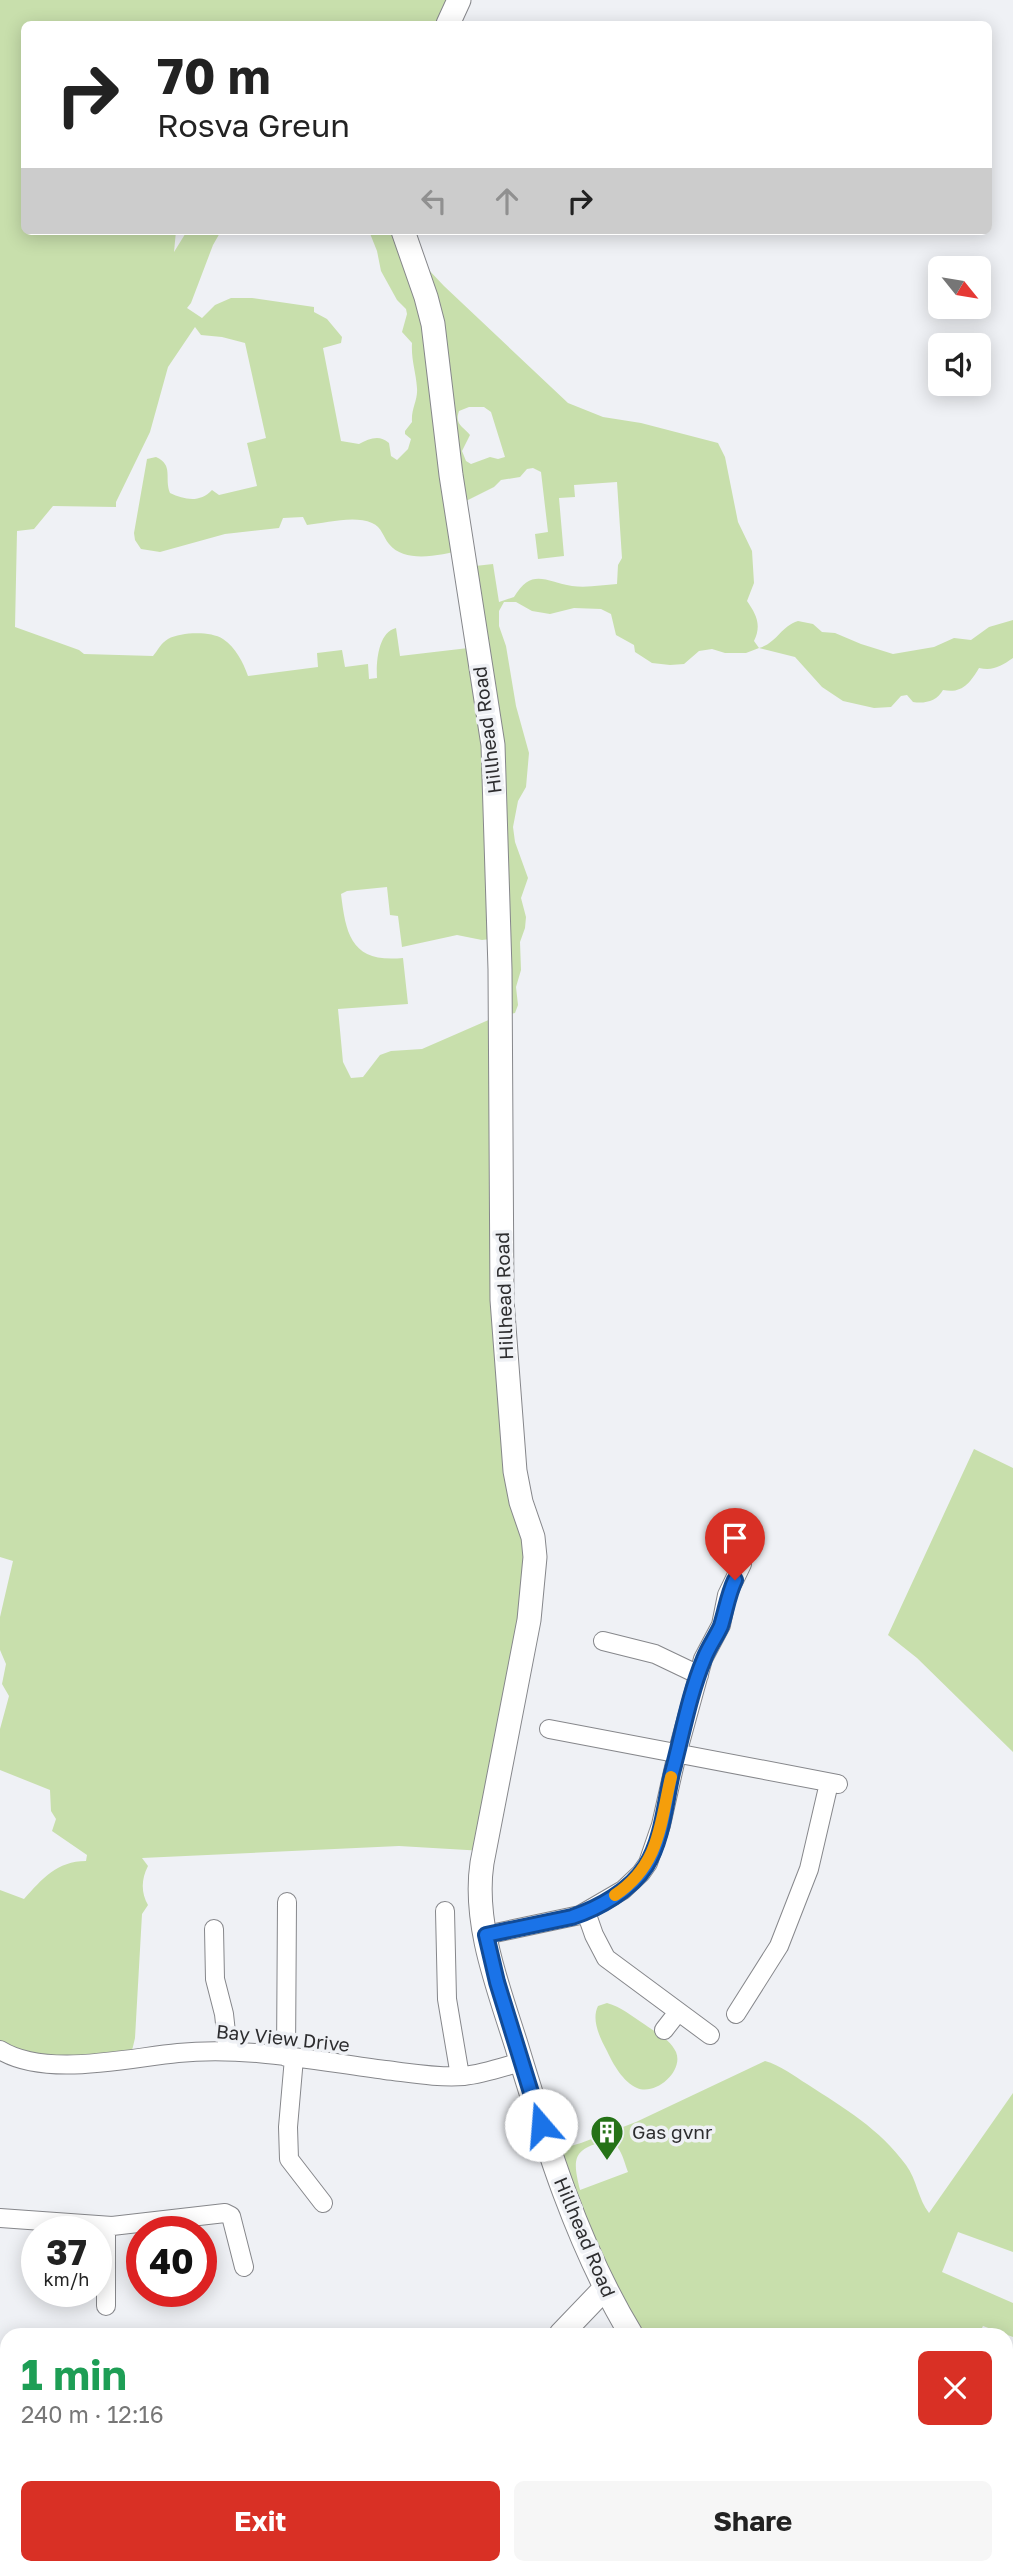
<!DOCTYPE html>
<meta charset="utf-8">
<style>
:root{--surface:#fff;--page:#f6f6f6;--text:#222;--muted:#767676;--accent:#d93025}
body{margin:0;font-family:"Golos Text",sans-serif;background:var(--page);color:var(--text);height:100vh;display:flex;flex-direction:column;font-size:26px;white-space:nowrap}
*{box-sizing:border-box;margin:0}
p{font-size:23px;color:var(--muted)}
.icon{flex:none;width:38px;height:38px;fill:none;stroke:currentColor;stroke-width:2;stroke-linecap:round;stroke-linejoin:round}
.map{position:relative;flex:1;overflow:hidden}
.side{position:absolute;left:0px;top:2328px;width:1013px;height:247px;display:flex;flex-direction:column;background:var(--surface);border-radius:21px 21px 0 0;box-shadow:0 4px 18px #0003}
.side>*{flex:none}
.guide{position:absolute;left:21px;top:21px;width:971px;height:214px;border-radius:10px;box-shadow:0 4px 18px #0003;background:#fff;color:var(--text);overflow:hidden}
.needle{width:46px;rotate:120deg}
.tools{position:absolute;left:928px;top:256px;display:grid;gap:14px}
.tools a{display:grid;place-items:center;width:63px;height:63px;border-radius:10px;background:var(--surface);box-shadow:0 4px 18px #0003;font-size:35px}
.speed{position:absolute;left:21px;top:2216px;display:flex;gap:14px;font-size:35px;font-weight:700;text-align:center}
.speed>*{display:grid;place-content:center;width:91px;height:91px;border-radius:50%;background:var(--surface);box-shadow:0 4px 18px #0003;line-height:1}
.speed small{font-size:18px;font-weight:400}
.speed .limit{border:10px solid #d22;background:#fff;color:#111}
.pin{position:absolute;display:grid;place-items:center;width:60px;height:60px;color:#fff;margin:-72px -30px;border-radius:50% 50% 50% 0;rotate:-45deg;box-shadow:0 0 7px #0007}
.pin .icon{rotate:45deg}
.me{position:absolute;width:77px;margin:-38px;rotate:342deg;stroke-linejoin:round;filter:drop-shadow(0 0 5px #0008)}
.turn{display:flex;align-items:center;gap:24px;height:147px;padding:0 21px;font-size:32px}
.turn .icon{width:91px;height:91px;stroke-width:2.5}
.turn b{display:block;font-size:49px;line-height:60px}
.lanes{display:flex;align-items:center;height:66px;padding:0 21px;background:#0003;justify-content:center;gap:35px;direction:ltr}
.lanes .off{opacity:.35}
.round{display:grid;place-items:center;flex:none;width:74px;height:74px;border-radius:10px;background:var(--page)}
.headline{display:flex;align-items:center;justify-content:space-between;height:119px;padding:0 21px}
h1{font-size:42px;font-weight:700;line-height:52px;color:#1e9e55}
.primary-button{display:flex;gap:14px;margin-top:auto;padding:14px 21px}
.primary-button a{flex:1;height:80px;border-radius:10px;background:var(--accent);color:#fff;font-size:28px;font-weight:700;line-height:80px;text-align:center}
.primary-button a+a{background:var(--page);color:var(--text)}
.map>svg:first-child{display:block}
.green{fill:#c8dfac;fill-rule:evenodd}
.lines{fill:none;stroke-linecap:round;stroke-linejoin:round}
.minor-casing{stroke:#86878b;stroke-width:20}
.tertiary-casing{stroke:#86878b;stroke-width:25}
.minor{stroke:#fff;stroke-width:18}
.tertiary{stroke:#fff;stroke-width:23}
.route-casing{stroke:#114b97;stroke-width:18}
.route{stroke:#1a73e8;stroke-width:12}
.slow{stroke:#f59e0b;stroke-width:12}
.labels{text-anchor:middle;stroke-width:7;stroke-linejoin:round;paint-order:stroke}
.street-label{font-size:19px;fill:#2d2d2f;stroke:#eff1f5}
.poi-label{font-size:19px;fill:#2d2d2f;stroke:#eff1f5;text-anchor:start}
</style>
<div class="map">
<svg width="1013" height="2573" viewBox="0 0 1013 2573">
<rect width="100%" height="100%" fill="#eff1f5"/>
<!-- green -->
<path class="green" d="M0,0h459l-11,24h-239l-6,-3 -3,3h-176v207h152l-2,21 13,-21h34l-8,14 -22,58 -4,5 15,10 13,-13 16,-7h21l62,9v5l13,7 15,18 -1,6 -18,5 18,93 18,3c10,-5 20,-10 30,-1l2,13 6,4 11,-11 3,-10 -6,-5v-3l7,-9c-1,-14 6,-21 5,-34 -1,-16 -6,-28 -5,-45l-10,-11 5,-18 -1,-5 -9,-9 -16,-29 -4,-20 -8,-20h34l25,76 -19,-58 35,37 124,117 35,14 38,6 77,20 7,14 13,65 14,29 2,32 -7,18c9,13 15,24 7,40l5,7c18,-5 22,-22 39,-27l15,3 9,8 13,1 26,11 32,10 41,-7 20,-9 17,2 18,-13 24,-7v38c-12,8 -19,13 -34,10 -9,15 -17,26 -36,22 -6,11 -18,14 -30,12l-6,-7 -6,1 -10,11 -17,1 -31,-7 -21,-14 -27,-30 -36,-9 -13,5h-21l-13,-4 -13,2 -15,13 -14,1 -18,-2 -17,-11 -1,-7 -18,-10 -5,-21 -10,-5 -27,-1 -24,6 -18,-3 -16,-9h-12l-5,9v15l7,20 10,60 13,47 -3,34 -8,14 -5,26 2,15 13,36 -7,20 5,19 -1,11 -5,14 1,28 -5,17 2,18 -3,8 -13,3 -9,-271 -27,-178 27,-3 6,38 15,-5c18,-30 32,-15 58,-11 15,2 31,-1 45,-2l1,-19 4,-7 -5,-76 -43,3 1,12 -16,1 5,58 -26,3 -3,-25 13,-2 -7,-60 -8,-4 -6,1 -7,8 -19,3 -7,7 -38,19 -14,-101 20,145c-21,5 -57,14 -73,-6 -6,-7 -7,-17 -17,-21 -18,-8 -46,0 -65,2l-4,-8 -20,1 -4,10 -54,6 -65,18 -19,-3 -6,-9 -1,-7 13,-74 9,-2c18,8 8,21 14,36 15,7 30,10 42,-3l7,5 38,-9 -10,-43 19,-5 -21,-95 -23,-6 -21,-2 -6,-8 -27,40 -18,65 -34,70v5l-63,-1 -19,23 -17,2 -2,96 64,23 5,4 69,2c5,-6 8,-13 15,-17 14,-7 42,-8 55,0 13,9 20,23 25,37l70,-9 -1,-14 25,-3 3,17 23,-3 1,15 8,-1c-1,-15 1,-46 19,-50l4,28 77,-9 15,98 7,193 -17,2 -25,-5 -55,12 -4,-31 -8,-1 -3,-28 -40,4 -6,3c5,42 11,69 62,64l5,46 -70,5 5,53 8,16 12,-1 17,-22 11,-4 31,-2 78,-34 -1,227 3,81 15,166 16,48 1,20 -6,63 -44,231 -85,-5 -257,12 6,8c-7,13 -7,27 0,39l-6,9 -7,124 -5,21 -66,5 -48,-5 -16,-10v-159l24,9c18,-20 33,-38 62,-38l1,-6 -35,-24 4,-12 -5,-8 -1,-21 -50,-20v-41l9,-33 -7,-12 4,-20 -6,-14v-33l13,-56 -13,-4zM469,407h15l7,5 14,45 -7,2 -8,-2 -19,7 -5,-3 -4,-10 8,-16c-6,-8 -16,-10 -11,-24z
M974,1449l39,19v284l-96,-94 -29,-23z
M607,2003c14,4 25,13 37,21 11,8 26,15 32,28 8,19 -20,44 -39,36 -14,-6 -24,-24 -30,-37 -7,-13 -16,-31 -9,-45z
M765,2061c15,4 29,15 42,23 37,24 73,45 99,81 11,15 12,34 23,48l84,-120v159l-55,-20 -16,40 71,31v34l-30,-11 -4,8h-346l-80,-183 28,-8 55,-21zM606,2141c15,2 17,18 22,31l-48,18c-8,-32 -7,-41 26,-49z
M820,2567h146l-2,6h-139z"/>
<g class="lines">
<defs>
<path id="minor" d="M603,1641l52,13 44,21
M549,1729l289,55
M445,1911l2,88 13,77
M586,1912l8,23 12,23 104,77
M214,1929l1,50 9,35 4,37
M486,1935l94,-20 43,-25 18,-17 7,-10 13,-38 16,-71 26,-95 18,-34 6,-30 15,-31
M736,2014l43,-68 30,-77 20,-86
M664,2030l14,-18
M0,2050c45,28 127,8 178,3 69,-7 138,8 207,17 26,3 53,8 79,6 19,-2 39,-9 57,-14
M286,2057l1,-155
M294,2058l-6,69 1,32 34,44
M0,2218l112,8 113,-13 6,3 13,51
M106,2306v-80
M434,2567l6,6
M668,2567l5,6"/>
<path id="tertiary" d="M448,24l11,-24
M403,231l23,66 7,27 18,151 42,270 7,224 2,331 13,171 6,31 12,35 2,20 -6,63 -47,243c-9,60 16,124 34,181 30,99 61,201 115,290
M561,2334l44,-46
M819,2567l5,6
M337,2573l6,-6"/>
</defs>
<!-- minor casing -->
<use href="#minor" class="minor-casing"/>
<!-- tertiary casing -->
<use href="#tertiary" class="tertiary-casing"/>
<!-- minor -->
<use href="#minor" class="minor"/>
<!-- tertiary -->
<use href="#tertiary" class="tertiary"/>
</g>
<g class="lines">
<defs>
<path id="route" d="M541,2125l-44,-143 -11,-47 86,-18c27,-9 59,-27 74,-51 17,-27 19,-63 26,-93 10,-37 17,-78 32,-114 4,-11 12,-22 17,-33 5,-16 7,-31 14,-46"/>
</defs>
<!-- route casing -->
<use href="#route" class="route-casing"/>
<!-- route -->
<use href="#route" class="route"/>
<!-- slow -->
<path class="slow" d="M615,1895c45,-30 45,-71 56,-118"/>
</g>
<!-- icons -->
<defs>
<symbol id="building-pin" viewBox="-11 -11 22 30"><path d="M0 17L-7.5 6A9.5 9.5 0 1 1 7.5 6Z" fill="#257217" stroke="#eff1f5"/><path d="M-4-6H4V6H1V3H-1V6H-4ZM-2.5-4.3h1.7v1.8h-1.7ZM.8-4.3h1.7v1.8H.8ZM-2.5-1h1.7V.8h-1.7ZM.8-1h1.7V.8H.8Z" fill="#fff"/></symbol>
</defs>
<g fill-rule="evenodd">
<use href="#building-pin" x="588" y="2113" width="38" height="52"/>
</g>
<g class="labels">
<!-- street labels -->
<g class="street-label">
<text transform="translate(487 730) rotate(-97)" y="7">Hillhead Road</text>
<text transform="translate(504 1296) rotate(-92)" y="7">Hillhead Road</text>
<text transform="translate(283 2038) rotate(6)" y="7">Bay View Drive</text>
<text transform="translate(585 2237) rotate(67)" y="7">Hillhead Road</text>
</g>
<!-- poi labels -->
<g class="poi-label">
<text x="632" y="2139">Gas gvnr</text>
</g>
</g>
</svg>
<div class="tools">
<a><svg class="needle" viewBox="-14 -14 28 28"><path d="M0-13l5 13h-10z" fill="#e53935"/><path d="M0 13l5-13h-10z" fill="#767676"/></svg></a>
<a><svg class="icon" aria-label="sound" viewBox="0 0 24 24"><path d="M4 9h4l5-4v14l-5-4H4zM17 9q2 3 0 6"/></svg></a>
</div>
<div class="speed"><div>37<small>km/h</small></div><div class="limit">40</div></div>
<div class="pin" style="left:735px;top:1580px;background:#d93025"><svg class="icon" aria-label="arrive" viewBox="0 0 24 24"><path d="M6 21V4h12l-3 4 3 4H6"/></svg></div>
<svg class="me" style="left:541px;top:2125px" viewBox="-20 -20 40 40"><circle r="19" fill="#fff"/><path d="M0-13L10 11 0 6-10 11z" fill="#1a73e8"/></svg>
<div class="guide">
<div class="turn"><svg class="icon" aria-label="right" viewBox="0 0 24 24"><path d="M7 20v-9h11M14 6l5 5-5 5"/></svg><div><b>70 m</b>Rosva Greun</div></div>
<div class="lanes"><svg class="icon off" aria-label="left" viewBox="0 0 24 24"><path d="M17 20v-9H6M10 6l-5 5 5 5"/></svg><svg class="icon off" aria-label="ahead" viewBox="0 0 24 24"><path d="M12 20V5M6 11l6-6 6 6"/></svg><svg class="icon" aria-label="right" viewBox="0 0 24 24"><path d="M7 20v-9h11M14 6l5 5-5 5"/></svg></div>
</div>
<section class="side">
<div class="headline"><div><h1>1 min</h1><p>240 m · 12:16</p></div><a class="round" style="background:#d93025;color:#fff"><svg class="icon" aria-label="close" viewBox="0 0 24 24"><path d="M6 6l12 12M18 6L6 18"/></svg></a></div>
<div class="primary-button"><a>Exit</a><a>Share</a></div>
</section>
</div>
